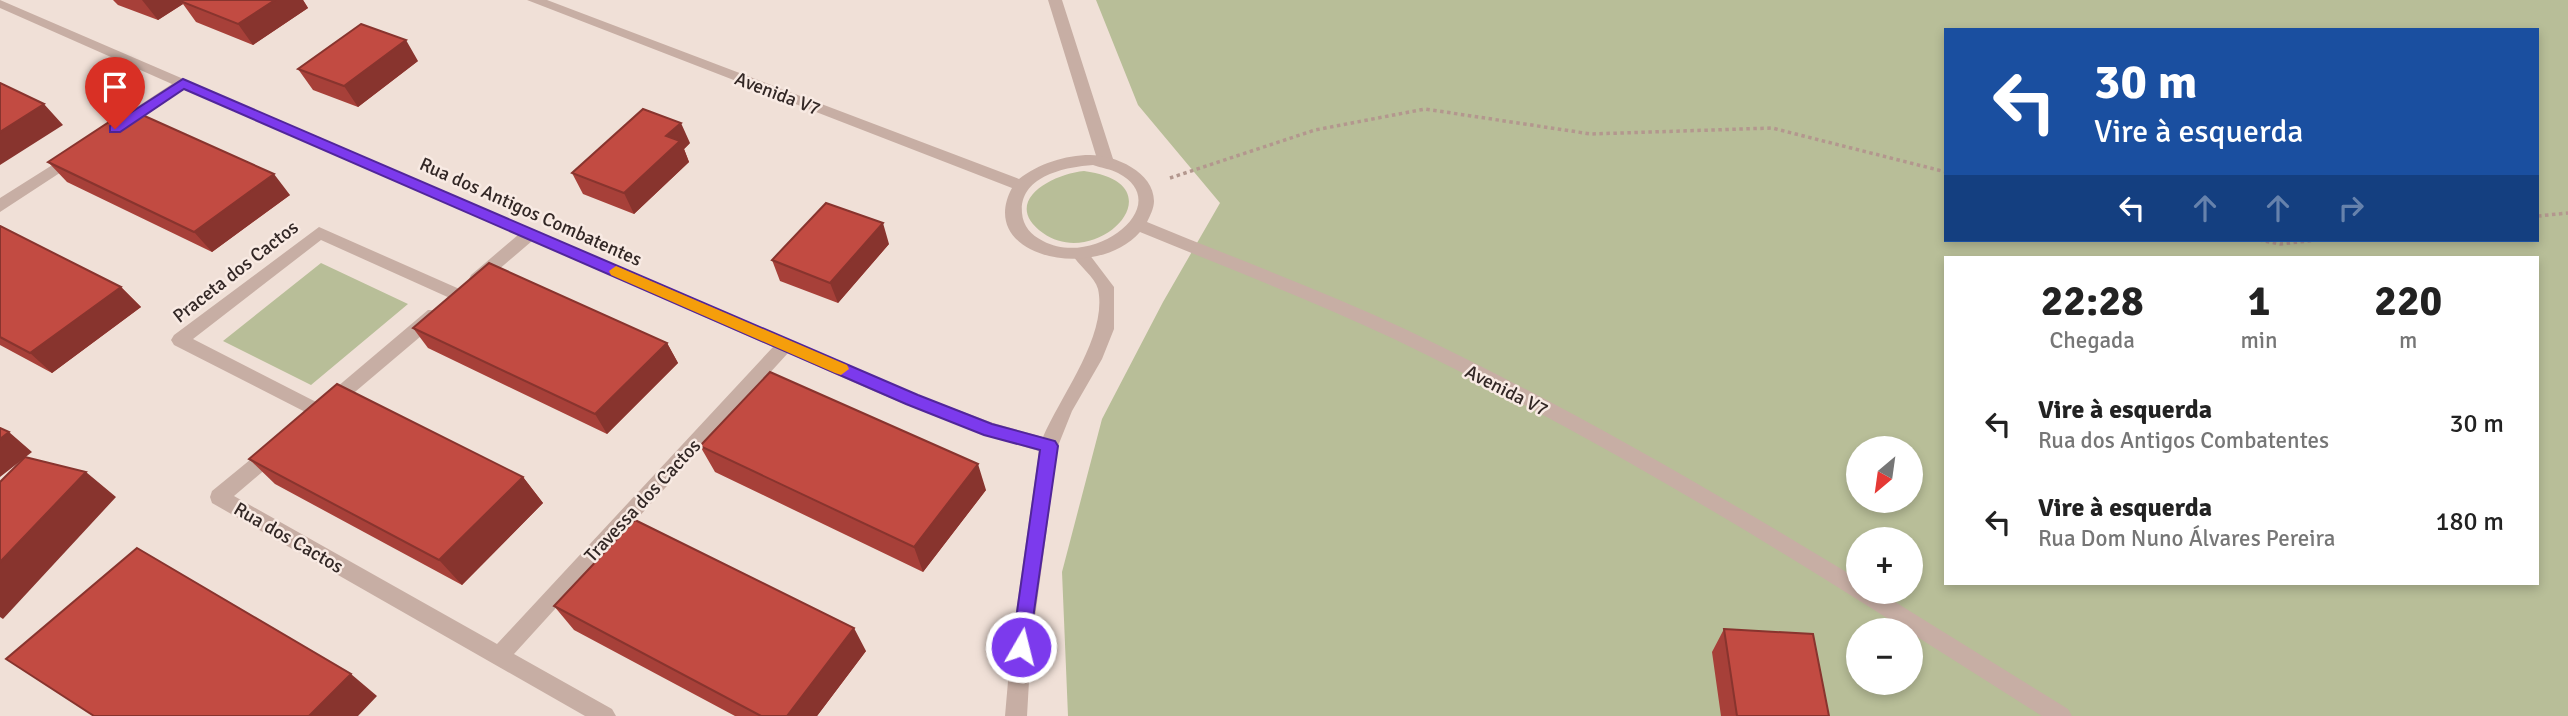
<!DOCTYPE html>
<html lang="pt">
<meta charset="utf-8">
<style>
:root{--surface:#fff;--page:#f6f6f6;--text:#222;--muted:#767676}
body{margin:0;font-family:Signika,sans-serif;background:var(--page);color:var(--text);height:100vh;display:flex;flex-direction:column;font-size:26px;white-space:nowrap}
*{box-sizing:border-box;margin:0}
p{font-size:23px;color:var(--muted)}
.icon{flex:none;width:38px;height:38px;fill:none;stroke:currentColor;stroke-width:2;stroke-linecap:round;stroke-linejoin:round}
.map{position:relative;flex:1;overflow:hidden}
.drawer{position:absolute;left:1944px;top:256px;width:595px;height:329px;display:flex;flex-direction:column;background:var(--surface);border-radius:0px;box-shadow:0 4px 10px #0003}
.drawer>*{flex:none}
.hud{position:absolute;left:1944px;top:28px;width:595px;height:214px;border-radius:0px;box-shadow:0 4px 10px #0003;background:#1a4fa0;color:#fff;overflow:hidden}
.needle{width:46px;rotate:209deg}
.buttons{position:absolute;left:1846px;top:436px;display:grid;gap:14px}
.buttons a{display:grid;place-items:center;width:77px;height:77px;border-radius:50%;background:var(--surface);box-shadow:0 4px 10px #0003;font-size:35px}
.pin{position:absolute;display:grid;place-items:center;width:60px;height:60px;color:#fff;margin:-72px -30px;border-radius:50% 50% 50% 0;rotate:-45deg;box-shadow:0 0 7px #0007}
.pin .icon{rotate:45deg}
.me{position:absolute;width:77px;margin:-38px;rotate:8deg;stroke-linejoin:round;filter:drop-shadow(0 0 5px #0008)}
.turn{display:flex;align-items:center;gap:24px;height:147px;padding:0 35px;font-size:32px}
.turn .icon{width:91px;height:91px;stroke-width:2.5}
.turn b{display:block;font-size:49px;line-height:60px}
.lanes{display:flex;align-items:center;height:66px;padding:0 35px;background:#0003;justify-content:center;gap:35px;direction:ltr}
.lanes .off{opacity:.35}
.eta{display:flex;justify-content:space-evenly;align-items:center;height:119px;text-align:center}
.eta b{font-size:42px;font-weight:700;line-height:49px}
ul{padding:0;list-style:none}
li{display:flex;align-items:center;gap:21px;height:98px;padding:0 35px}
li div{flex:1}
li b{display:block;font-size:26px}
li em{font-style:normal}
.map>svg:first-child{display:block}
.green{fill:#b8be98;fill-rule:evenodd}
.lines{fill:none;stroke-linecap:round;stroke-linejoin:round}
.path{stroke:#b3978e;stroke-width:3.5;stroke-dasharray:3.5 3.5;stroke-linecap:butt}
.minor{fill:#c7aea4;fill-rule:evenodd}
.tertiary{fill:#c7aea4;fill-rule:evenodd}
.wall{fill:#a74039}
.shaded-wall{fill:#88342e}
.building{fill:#c24b42;stroke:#88342e;stroke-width:2}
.route{fill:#7c3aed;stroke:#51269a;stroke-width:2}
.slow{fill:#f59e0b}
.labels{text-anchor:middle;stroke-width:5;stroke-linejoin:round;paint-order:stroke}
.street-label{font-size:19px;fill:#322725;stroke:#f8eae3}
</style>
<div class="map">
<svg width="2568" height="716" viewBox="0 0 2568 716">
<rect width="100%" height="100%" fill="#f0e0d7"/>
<!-- green -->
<path class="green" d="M1096,0h1472v716h-1500l-6,-144 40,-153 61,-117 57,-99 -82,-98zM1946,30h592v210h-592zM1946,257h592v326h-592zM1858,448h53v52h-53zM1858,539h53v53h-53zM1858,630h53v52h-53z
M1084,171c98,13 13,101 -41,62 -43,-31 9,-59 41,-62z
M321,263l87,41 -97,81 -88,-44z"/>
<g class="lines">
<!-- path -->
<path class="path" d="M1170,178l145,-48 110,-21 166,25 181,-6 174,44
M2538,216l30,-3
M2259,240l21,4 37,-4"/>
<!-- minor -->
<path class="minor" d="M0,0l918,395 75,28 50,14c18,-42 65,-102 55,-148 -3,-12 -20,-24 -26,-35l8,-6 6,2 28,37v42l-12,30 -30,52 -14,35 -27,201 -4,69h-22l6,-69 28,-196c-87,-24 -169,-61 -251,-98l-274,301 98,55 4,7h-31l-373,-213 -2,-6 2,-6 55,-45 7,-3 7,3 2,5 -2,5 -47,40 263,148 276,-297 -241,-106 -49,42h-12l-2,-4 2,-4 47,-40 -334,-146 -60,41h-10l-3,-4 3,-4 58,-38 -172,-76z
M1048,0h14l52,162 -3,4 -5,1 -8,-5z
M73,152l8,5 -3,4 -78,51v-14z
M319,227l145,64 2,4 -2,4h-12l-131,-59 -128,99 129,66 2,-7 104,-88h12l3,5 -3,5 -104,88 -10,1 -1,8 -6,2 -145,-74 -3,-5 3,-5z"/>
<!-- tertiary -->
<path class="tertiary" d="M527,0h20l472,179c19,-15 46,-24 71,-24 25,0 64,17 64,46 0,7 -4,15 -7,21 87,36 175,68 260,108 156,74 304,160 451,249v13h21l189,117 4,7h-30l-131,-83v-3h-5c-165,-105 -335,-206 -512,-291 -83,-39 -169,-72 -254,-107 -45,51 -165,25 -128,-44zM1093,165c8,3 18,4 25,8 59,31 -23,96 -75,68 -12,-6 -20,-15 -21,-28 -3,-37 43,-46 71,-48z"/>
</g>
<!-- wall -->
<path class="wall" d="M113,0h190l5,8 -55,37 -57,-23 -13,-18 -25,16 -40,-15z
M418,61l-60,46 -45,-17 -15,-21z
M690,143l-6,6 5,13 -55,52 -51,-20 -11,-21z
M48,162l242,33 -78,57 -145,-70z
M0,226l121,61 20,20 -89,66 -52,-28z
M889,244l-51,59 -58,-22 -8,-21z
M413,328l254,15 11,20 -71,71 -179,-86z
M700,446l286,44 -63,82 -208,-100z
M249,459l274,18 20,26 -81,82 -187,-101z
M554,606l312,45 -49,65h-82l-161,-86z
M1724,629l105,87h-108l-9,-64z"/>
<!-- shaded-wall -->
<path class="shaded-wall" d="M142,0h47l-9,1 3,3 -25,16z
M275,0h28l5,8 -55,37 -15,-21z
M406,40l12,21 -60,46 -14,-21z
M44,104l19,21 -63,40v-33z
M681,123l9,20 -6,6 5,13 -55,52 -10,-21 42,-57z
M274,174l16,21 -78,57 -18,-20z
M883,223l6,21 -51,59 -8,-20z
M121,287l20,20 -89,66 -22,-20z
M667,343l11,20 -71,71 -12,-20z
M9,432l23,20 -32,25v-38z
M978,464l8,26 -63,82 -9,-25z
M86,472l30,25 -113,122 -3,-2v-55z
M523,477l20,26 -81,82 -23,-25z
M854,628l12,23 -49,65h-30z
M351,674l26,22 -19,20h-49z"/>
<!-- building -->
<path class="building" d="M181,0h94l-37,24 -58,-23z
M361,24l45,16 -62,46 -46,-17z
M0,83l44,21 -44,28z
M129,109l145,65 -80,58 -146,-70z
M643,109l38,14 -15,13 14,5 -56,52 -52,-20z
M826,203l57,20 -53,60 -58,-23z
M0,226l121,61 -91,66 -30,-16z
M489,263l178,80 -72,71 -182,-86z
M770,372l208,92 -64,83 -214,-101z
M337,384l186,93 -84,83 -190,-101z
M0,428l9,4 -9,7z
M25,457l61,15 -86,90v-80z
M635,520l219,108 -67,88h-26l-207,-110z
M137,548l214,126 -42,42h-215l-88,-57z
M1724,629l89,5 16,82h-92z"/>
<!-- route -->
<path class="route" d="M183,79l735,316 74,29 63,17 3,5 -30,207 -7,3 -6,-3 -3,-6 28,-197 -56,-15 -78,-31 -722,-315 -64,43h-10v-6z"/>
<!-- slow -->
<path class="slow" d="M616,266l231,99 2,4 -8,6 -6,-2 -224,-98 -2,-4z"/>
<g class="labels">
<!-- street labels -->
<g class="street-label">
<text transform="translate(778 93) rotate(21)" y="7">Avenida V7</text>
<text transform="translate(531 211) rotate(24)" y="7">Rua dos Antigos Combatentes</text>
<text transform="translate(235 271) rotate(-38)" y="7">Praceta dos Cactos</text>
<text transform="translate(1507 390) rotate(27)" y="7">Avenida V7</text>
<text transform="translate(642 500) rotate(-47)" y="7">Travessa dos Cactos</text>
<text transform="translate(289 537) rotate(30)" y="7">Rua dos Cactos</text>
</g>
</g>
</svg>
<div class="buttons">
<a><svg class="needle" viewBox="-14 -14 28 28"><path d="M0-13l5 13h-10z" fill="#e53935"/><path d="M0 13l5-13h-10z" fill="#767676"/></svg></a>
<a>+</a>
<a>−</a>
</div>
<div class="pin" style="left:115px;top:129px;background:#d93025"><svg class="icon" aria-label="arrive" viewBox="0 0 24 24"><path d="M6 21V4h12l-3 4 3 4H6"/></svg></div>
<svg class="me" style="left:1021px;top:647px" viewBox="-20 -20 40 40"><circle r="17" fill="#7c3aed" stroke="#fff" stroke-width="3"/><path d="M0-11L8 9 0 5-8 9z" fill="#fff"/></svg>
<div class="hud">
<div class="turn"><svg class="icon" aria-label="left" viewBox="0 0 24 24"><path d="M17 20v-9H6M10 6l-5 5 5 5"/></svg><div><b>30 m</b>Vire à esquerda</div></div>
<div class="lanes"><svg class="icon" aria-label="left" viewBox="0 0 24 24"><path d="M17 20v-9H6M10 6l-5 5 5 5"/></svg><svg class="icon off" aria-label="ahead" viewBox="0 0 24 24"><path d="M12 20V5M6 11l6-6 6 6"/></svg><svg class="icon off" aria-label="ahead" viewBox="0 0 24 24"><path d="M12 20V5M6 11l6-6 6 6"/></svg><svg class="icon off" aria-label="right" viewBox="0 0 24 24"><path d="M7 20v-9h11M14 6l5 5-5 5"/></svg></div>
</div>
<section class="drawer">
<div class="eta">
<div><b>22:28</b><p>Chegada</p></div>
<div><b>1</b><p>min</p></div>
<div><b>220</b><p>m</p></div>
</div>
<ul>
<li><svg class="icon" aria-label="left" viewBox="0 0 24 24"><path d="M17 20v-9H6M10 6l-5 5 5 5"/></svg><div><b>Vire à esquerda</b><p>Rua dos Antigos Combatentes</p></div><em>30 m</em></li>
<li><svg class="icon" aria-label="left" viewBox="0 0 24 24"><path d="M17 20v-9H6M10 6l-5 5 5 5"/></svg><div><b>Vire à esquerda</b><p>Rua Dom Nuno Álvares Pereira</p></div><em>180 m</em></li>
</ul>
</section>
</div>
